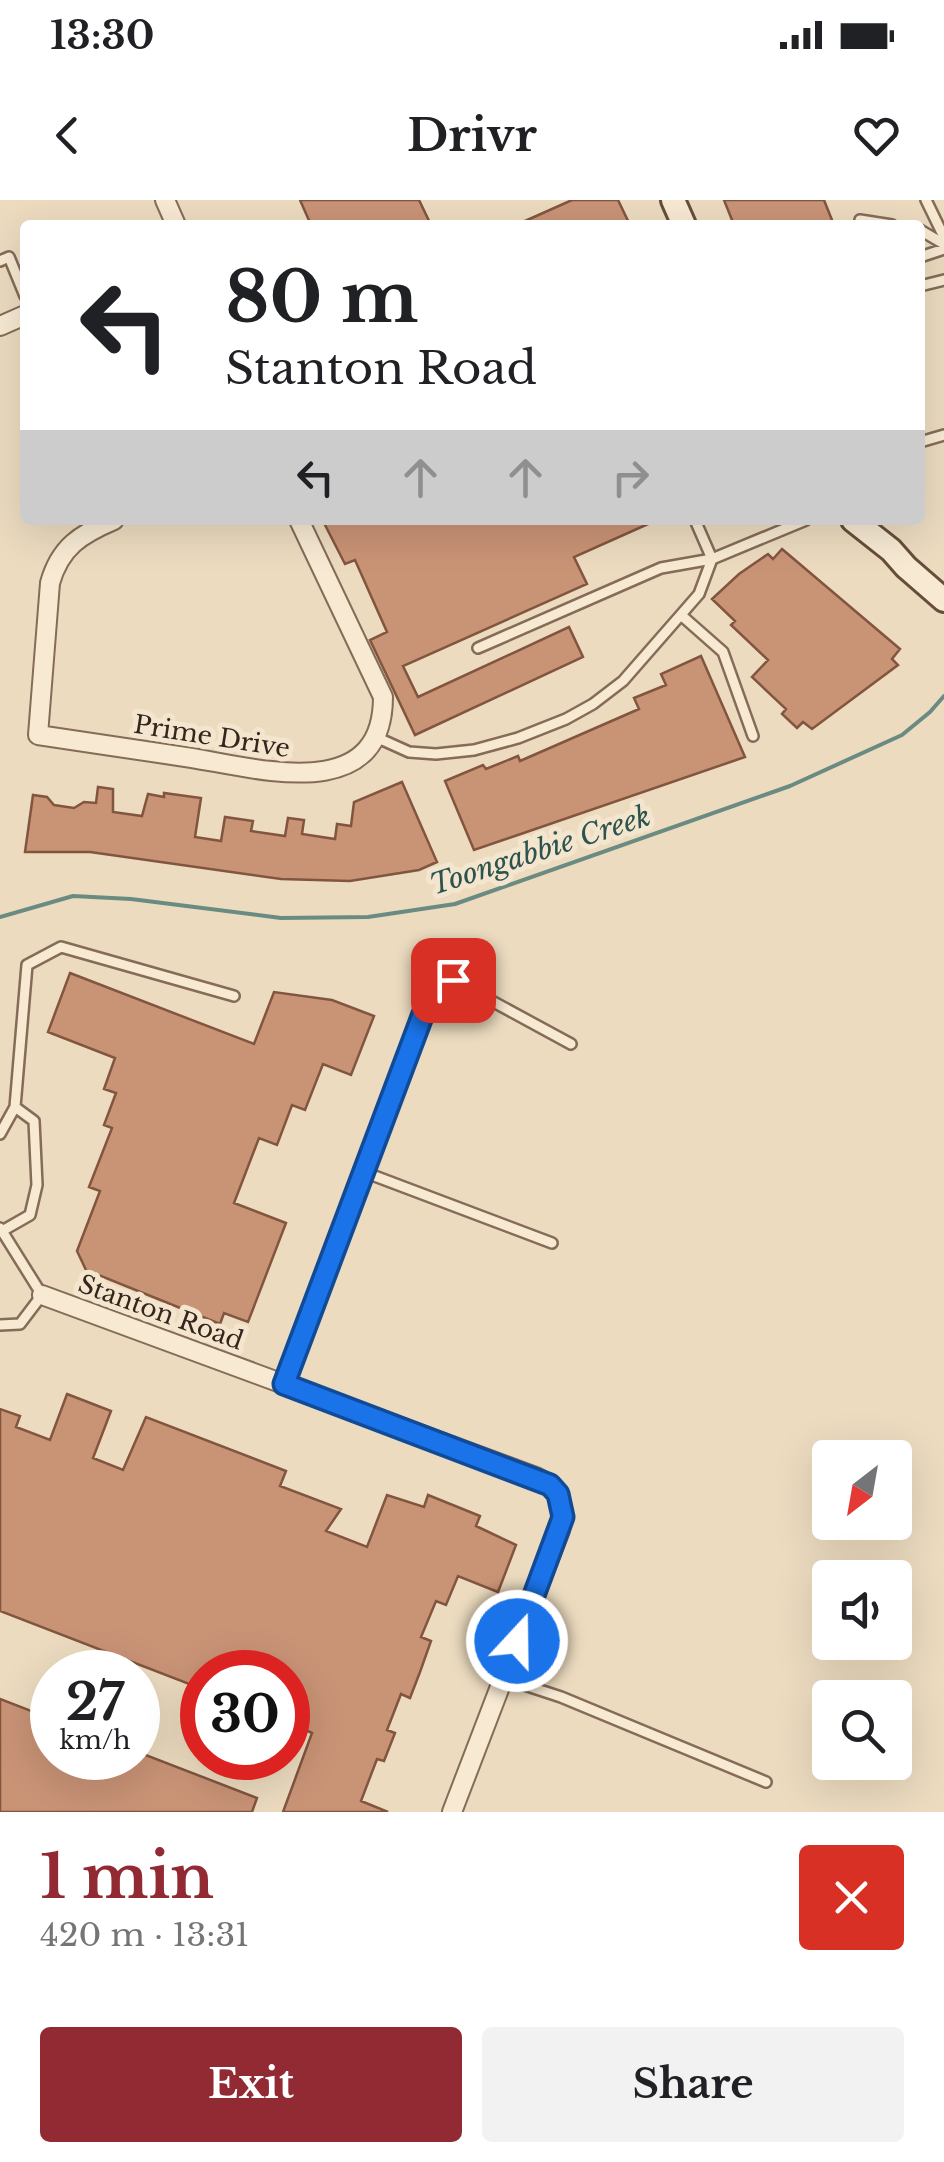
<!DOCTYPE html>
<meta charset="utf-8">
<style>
:root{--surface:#fff;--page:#f2f2f2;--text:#202124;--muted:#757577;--accent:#912a32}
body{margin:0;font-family:"Libre Baskerville",serif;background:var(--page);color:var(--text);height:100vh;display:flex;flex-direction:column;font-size:38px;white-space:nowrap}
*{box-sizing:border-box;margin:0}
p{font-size:32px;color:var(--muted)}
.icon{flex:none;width:55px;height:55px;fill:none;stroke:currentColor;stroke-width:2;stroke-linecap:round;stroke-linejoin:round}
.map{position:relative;height:1612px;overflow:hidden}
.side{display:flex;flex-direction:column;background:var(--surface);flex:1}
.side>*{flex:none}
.top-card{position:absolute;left:20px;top:20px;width:905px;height:305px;border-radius:10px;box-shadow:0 10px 40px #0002;background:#fff;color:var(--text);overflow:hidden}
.needle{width:65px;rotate:211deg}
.buttons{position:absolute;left:812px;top:1240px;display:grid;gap:20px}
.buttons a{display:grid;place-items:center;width:100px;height:100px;border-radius:10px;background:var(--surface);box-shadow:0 10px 40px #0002;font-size:50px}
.speed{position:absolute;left:30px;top:1450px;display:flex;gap:20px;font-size:50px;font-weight:700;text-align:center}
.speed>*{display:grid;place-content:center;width:130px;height:130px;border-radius:50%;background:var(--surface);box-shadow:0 10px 40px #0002;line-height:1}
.speed small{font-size:25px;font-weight:400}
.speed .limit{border:15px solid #d22;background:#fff;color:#111}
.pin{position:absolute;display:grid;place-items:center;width:85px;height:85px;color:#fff;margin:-42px;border-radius:20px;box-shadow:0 5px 15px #0006}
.me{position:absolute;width:110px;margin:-55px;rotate:21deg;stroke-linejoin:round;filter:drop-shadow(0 0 8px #0008)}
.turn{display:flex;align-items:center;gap:35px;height:210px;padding:0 40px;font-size:45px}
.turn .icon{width:130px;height:130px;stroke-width:2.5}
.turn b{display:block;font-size:70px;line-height:85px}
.lanes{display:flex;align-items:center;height:95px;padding:0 40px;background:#0003;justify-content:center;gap:50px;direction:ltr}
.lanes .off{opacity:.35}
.round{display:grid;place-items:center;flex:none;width:105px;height:105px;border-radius:10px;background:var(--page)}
.overview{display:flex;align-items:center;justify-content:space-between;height:170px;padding:0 40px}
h1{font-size:60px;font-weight:700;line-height:75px;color:var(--accent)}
.primary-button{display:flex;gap:20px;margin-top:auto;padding:20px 40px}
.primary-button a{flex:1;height:115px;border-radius:10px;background:var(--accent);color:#fff;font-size:40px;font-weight:700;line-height:115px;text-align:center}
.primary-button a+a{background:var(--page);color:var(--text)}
.status{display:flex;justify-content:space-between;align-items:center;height:70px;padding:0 50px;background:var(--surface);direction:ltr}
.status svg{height:28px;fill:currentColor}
header{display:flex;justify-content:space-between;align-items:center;height:130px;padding:0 40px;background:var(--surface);font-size:45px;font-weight:700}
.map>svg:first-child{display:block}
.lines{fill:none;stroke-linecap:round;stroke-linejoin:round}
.stream{stroke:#6a8b81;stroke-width:4}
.building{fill:#c99376;stroke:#82553f;stroke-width:2.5}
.lane-casing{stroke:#846c58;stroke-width:14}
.street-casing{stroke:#846c58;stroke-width:22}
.secondary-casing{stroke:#664e3b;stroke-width:28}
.lane{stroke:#f7e9d2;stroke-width:9}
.street{stroke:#f7e9d2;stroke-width:18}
.secondary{stroke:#f7e9d2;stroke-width:22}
.route-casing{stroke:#114b97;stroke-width:25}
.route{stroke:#1a73e8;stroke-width:18}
.labels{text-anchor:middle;stroke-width:10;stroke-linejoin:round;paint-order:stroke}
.street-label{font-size:25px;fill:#34261c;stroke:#f4e6ce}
.water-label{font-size:28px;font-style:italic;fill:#2c534e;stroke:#f4e6ce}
</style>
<div class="status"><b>13:30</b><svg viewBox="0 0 49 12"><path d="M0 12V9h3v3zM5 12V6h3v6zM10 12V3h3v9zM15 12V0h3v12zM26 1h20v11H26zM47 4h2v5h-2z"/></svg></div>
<header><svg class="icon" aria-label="back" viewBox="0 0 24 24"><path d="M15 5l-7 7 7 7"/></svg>Drivr<svg class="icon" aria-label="heart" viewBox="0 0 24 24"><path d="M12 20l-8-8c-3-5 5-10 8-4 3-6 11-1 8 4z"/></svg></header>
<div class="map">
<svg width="944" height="1612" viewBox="0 0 944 1612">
<rect width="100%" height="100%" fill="#ecdbbf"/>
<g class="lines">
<!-- stream -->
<path class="stream" d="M0,717l73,-21 58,3 150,19 87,-1 87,-13 335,-118 112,-51 28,-23 14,-16"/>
</g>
<!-- building -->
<path class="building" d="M300,0h119l12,25h-120z
M572,0h46l12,25h-114z
M724,0h100l10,25h-100z
M332,320h325l-83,37 13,27 -184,82 15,31 151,-70 14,30 -168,78 -45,-95 17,-8 -32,-72 -10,4 -21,-41z
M782,349l118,100 -8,10 6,6 -86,64 -9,-7 -6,6 -15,-14 4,-5 -34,-32 16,-17 -37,-35 4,-4 -23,-22 27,-25 29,-20 5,5z
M701,456l44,101 -271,93 -29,-69 38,-16 3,4 32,-13 2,5 119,-52 -5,-11 32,-13 -5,-11z
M402,582l35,80 -18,8 -69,11 -69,-2 -191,-27h-65l8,-57 14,2 7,8 20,3 10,-6 12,1 2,-16 15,2v23l29,4 6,-22 16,3v-4l37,5 -6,39 26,4 4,-24 28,4 -2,10 34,5 3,-18 16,2 -2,14 33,5 2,-15 14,2 3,-24z
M70,773l184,71 20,-52 58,8 42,16 -23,59 -28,-11 -18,46 -13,-5 -15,40 -18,-7 -25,65 52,20 -38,99 -24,-9 -4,11 -134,-54 -9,-19 23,-60 -11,-4 23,-59 -8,-3 12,-32 -12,-4 11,-31 -67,-26z
M67,1194l44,17 -18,47 30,12 23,-53 140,54 -6,15 61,23 -15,22 41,16 20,-52 37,12 4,-12 52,21 -4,10 40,19 -18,47 -40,-16 -12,29 -10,-4 -15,36 10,4 -11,31 -10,26 -9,-4 -14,36 8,3 -11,28 -7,-2 -16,42 27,11h-105l29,-79 -24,-11v-50h-86v17l-202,-78v-202l20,7 -4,11 34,13z
M0,1499l52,20v39h86v-6l119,46 -5,14h-252z"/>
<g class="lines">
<defs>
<path id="lane" d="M926,0l18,37
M860,20l32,5
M920,30l24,14
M920,57l24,-8
M0,61l9,-4 16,39
M920,86l24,-6
M920,242l24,-7
M681,415l42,37 30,84
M478,448l183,-80 51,-9 94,-39
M378,538l31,14 27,2 38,-4 44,-12 48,-19 27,-15 30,-23 76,-87 13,-35 -17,-39
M15,907l12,-142 34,-18 173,49
M0,934l15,-27 19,14 3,64 -7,30 -28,16 -2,-3
M364,972l188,71
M0,1032l2,-1 40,64 -22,29 -20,1
M284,1184l139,-370 30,-34 118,64
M503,1478l58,19 205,85"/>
<path id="street" d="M165,0l11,25
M0,126l25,-11
M114,320c-33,14 -54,27 -64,63l-12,152c51,8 103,15 154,23 68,11 191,47 191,-61l-84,-177
M42,1095l494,182c23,12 30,27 24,53l-108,282"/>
<path id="secondary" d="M673,0l11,25
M853,320l38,30 15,17 38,33"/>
</defs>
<!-- lane casing -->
<use href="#lane" class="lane-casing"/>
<!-- street casing -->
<use href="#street" class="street-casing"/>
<!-- secondary casing -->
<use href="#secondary" class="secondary-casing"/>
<!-- lane -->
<use href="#lane" class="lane"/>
<!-- street -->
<use href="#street" class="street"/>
<!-- secondary -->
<use href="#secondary" class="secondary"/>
</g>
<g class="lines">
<defs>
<path id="route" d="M453,780l-30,34 -139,370 266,101 8,9 5,23 -46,124"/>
</defs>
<!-- route casing -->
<use href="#route" class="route-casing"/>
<!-- route -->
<use href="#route" class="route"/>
</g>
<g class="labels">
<!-- street labels -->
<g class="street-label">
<text transform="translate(212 536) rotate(9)" y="9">Prime Drive</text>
<text transform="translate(161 1112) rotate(20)" y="9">Stanton Road</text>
</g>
<!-- water labels -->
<g class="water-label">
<text transform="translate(540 650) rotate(-18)" y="10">Toongabbie Creek</text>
</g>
</g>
</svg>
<div class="buttons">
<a><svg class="needle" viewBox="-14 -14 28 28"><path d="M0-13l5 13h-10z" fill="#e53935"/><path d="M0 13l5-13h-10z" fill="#757577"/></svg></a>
<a><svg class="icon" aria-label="sound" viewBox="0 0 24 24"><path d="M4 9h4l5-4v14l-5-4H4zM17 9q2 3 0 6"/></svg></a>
<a><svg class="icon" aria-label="search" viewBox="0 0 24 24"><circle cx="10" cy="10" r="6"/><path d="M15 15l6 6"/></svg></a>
</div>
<div class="speed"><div>27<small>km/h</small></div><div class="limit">30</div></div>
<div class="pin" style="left:453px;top:780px;background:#d93025"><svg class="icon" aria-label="arrive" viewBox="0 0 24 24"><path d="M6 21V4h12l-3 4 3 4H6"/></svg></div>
<svg class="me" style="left:517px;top:1441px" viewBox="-20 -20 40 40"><circle r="17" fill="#1a73e8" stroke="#fff" stroke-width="3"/><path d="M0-11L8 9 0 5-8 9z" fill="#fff"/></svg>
<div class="top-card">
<div class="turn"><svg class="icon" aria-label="left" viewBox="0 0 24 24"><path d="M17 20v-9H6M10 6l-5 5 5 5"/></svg><div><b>80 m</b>Stanton Road</div></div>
<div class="lanes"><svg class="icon" aria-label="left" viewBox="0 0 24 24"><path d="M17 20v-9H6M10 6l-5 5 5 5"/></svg><svg class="icon off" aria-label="ahead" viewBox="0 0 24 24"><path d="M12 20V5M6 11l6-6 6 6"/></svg><svg class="icon off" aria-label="ahead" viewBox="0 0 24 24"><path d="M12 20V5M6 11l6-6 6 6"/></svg><svg class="icon off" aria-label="right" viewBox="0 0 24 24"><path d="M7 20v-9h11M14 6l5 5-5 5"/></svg></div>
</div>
</div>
<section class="side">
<div class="overview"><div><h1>1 min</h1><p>420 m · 13:31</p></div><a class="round" style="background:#d93025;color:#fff"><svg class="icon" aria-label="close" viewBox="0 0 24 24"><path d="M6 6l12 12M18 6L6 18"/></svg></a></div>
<div class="primary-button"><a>Exit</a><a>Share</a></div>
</section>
